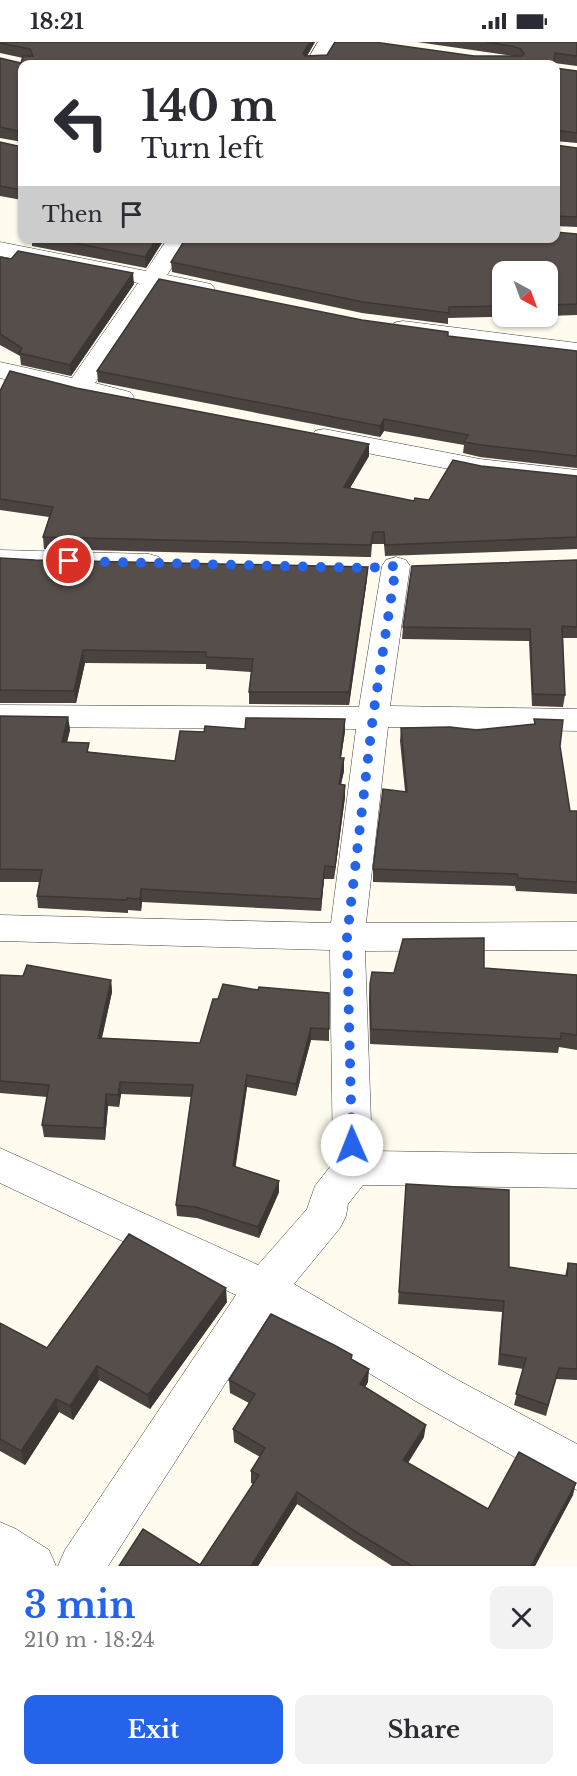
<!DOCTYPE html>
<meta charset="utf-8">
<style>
:root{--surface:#fff;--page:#f2f2f3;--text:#2b2b33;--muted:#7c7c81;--accent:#2563eb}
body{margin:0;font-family:"Libre Baskerville",serif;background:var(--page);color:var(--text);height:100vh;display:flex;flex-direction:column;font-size:22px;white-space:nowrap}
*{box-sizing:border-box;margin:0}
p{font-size:20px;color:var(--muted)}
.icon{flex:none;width:33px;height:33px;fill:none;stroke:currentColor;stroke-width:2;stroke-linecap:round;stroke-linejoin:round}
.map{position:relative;height:1524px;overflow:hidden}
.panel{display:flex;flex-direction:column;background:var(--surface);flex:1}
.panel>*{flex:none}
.top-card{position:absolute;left:18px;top:18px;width:542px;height:183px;border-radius:12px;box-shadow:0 2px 4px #0004;background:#fff;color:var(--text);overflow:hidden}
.needle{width:39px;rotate:139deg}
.controls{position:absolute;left:492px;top:219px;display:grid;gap:12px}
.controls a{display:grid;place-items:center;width:66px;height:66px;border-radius:12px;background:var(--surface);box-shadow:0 2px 4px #0004;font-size:30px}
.pin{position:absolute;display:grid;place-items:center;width:51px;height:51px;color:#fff;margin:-26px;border:3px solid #fff;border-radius:50%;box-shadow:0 2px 6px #0007}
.me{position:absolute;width:66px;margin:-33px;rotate:359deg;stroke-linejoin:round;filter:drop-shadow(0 0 4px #0008)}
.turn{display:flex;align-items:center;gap:21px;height:126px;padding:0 24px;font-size:27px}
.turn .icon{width:78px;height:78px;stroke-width:2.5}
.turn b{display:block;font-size:42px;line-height:51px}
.then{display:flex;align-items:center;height:57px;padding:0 24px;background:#0003;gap:12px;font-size:22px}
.round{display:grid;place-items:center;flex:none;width:63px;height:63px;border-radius:12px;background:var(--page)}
.overview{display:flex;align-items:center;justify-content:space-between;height:102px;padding:0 24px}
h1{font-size:36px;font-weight:800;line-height:45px;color:var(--accent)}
.cta{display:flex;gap:12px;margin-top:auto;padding:12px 24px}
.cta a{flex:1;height:69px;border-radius:12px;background:var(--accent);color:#fff;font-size:24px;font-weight:800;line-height:69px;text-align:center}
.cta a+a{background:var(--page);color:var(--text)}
.status{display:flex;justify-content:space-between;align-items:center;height:42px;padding:0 30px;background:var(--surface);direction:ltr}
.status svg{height:16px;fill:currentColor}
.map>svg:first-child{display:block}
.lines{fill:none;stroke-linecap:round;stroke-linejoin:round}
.minor-casing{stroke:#404040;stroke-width:1}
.minor{fill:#fff;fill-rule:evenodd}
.wall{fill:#4a4340}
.shaded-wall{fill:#3c3734}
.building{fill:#564e4a;stroke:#3c3734;stroke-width:1.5}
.route{stroke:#2563eb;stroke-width:10;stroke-dasharray:0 18}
</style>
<div class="status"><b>18:21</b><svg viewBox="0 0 49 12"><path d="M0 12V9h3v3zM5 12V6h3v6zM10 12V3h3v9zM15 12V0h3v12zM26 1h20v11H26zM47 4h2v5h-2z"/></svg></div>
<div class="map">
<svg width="577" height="1524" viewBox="0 0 577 1524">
<rect width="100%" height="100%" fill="#fffbee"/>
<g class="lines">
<defs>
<path id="minor" d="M318,0h20l-13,22h-20z
M168,196h23l-24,37 44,9 4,5 -4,5 -8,2 -44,-9 -64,96 35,9 4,5 -4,5c-22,6 -103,-18 -130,-24v-16l72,16 66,-95 -138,-27v-14l146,29z
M403,279l174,22v16l-183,-26 -3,-5 3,-5z
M324,387l156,30 97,11v16l-97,-11 -165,-32 -4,-6 4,-6z
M0,508l149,4 10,3 4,6 -4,6 -10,3 -149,-4z
M396,515l10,3 4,6 -20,140 187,3v22l-189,-4 -22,196 211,-1v28l-212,1 7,200 205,3v34l-214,-3 -15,19 -2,12 -6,12 -46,56 160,94 123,66v46l-16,-7 -137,-77 -154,-92 -162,252h-50l7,-16 171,-255 -236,-112v-35l258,117 49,-56 8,-23 18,-23 -3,-213 -330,-9v-26l331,8 25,-194 -356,-2v-22l359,2 23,-141 4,-6z
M0,1480l16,7 33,21 7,16h-56z"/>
</defs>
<!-- minor casing -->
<use href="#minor" class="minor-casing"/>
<!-- minor -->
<use href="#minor" class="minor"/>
</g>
<!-- wall -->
<path class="wall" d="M0,0h315l-8,14h206l-96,-14h160v24l-23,-3 -532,1v136l-22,-4v-54l22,5v-5l-22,-4v-80l21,5 2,-5 -23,-5z
M555,26l22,3v72l-22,-2z
M555,103l22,3v79l-22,-1z
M577,192v81l-29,1v-44h-46v44h28l-82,2v6l-86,-11 -190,-41 -1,-10z
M32,196h133l-19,30 -114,-22z
M0,215l134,27 -63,92 -50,-11 -1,-9 -20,-11z
M362,278l86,16 129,15v117l-97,-11 -17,-4 1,-8 -80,-14 -4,6 -282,-55 -1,-11z
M76,346l293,56v12l-19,32 64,13 15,-1 52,-34 96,10v73l-192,7 -1,-12h-12l-1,13h-5l-322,-8 -1,-12 6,-20 -49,-7v-119z
M0,516l367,21 -18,126 -100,-1v-12l2,-20 -45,-3v-5l-121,-1 -9,40h-76z
M577,518v78h-14l2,57 -2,12 -31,-1 -3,-65 -127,-2 1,-12z
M0,674l68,1 2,13 -3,12 23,10 85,9 29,-29 41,-3 100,2 -4,27h3v13l-3,13 4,1v12l-11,82h-10l-3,32 -179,-9 -1,9 -13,-1v3l-90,-5 -1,-12 3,-14h-40z
M534,677l26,27 10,65h7v83l-61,-3 -1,-5 -142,-4v-13l32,-78 -5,-50 1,-13 75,2 58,-6z
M484,926l93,7v75l-18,-3 -1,6 -188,-9 -1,-46 1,-14 24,-11z
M0,933l111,5 1,12 -10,46 98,5 13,-44 116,30v12l-18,-1 -15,56 -49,-9 -12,80 44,25 -20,46 -62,-20 -20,-2 -1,-11 15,-108 -70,-3 -2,13 -11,-1 -3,34 -61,-3 -2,-12 5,-28 -47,-4z
M406,1142l103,83 56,9 3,-13 9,1v116l-21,-1 -10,37 -32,-11 9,-36 -25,-4 4,-53 -104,-8z
M227,1260l-77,107 -51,-29 -26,40 -14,-8 -34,53 -25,-14v-128l47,25z
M352,1318l16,22 -3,5 59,50 -16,26 80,46 85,-14 -38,71h-143l-36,-23 -59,-39 -39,62h-139l81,-1 53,-81 -2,-1v-12l9,-14 -26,-15 -1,-13 16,-26 -19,-10 -1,-13z"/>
<!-- shaded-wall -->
<path class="shaded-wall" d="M310,0h5l-12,21v-10z
M157,196h8l-19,30 -1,-11z
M133,231l1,11 -63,92 -1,-11z
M384,377v12l-4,6v-11z
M369,402v12l-25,42v-11z
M368,525l-1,12 -18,126v-13z
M83,608l2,13 -9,40 -2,-12z
M68,675l2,13 -6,24 -2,-12z
M345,677v12l-6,39 1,-12z
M344,716v13l-6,26 1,-13z
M345,743v12l-11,82 1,-12z
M325,824l-1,13 -3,32v-12z
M141,847l1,13 -1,9 -1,-12z
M111,938l1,12 -13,58 -1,-12z
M311,986v12l-15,56v-12z
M247,1033v12l-13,91 -1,-12z
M120,1040l1,12 -2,13 -1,-12z
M106,1052l2,12 -3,34 -1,-12z
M279,1139v11l-20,46 -1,-11z
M226,1246l1,14 -77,107 -2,-14z
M97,1324l2,14 -26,40 -3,-14z
M369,1327l-1,13 -9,15 1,-13z
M56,1357l3,13 -34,53 -4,-14z
M426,1383l-2,12 -22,35 1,-12z
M576,1441l-3,12 -38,71h-4z
M297,1450v12l-39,62h-7z"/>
<!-- building -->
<path class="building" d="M0,0h310l-7,11 2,3 22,-1 8,-13h39l100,14h48l2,-2 -3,-5 -9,-3 -26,-4h91v14l-22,-3 -1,11h-532v68l-22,-5v-69l21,5 2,-7h10l-3,-7 -30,-6z
M555,26l22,3v62l-22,-3z
M22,95v53l-22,-4v-44l22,5z
M555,103l22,3v69l-22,-1z
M555,190l22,2v70l-29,1v-33h-46v34l-53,1v6l-86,-11 -192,-40 15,-24h369z
M49,196h108l-12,19z
M18,209l115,22 -63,92 -51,-12 3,-5 -22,-14v-77l11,2z
M159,237l203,41 86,12v4l129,15v105l-96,-11 -17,-3 4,-7 -84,-16 -4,7 -283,-55z
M10,329l66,17 293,56 -25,43 70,14 1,-3 14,2 24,-40 28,6 96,10v61l-192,8 -1,-13h-11l-2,13h-5l-323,-8 10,-30 -53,-8v-108z
M0,516l35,2 333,7 -19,125h-100l4,-33 -47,-2v-5l-123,-2 -9,41 -74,-1z
M577,518v67l-15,-1 3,69 -32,-1 -3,-65 -127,-2 9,-61z
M0,674l68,1 -6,25 27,1 -2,9 88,9 5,-30 24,1 1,-6 40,3 1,-11 99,1 -5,39h4l-5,26 6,1 -10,82 -10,-1 -4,33 -180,-10 -1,10 -13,-1v2l-90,-4 5,-26 -42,-1z
M534,677l29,1 -3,26 10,65h7v71l-59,-4 -1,-4 -144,-5 10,-80 24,3 -6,-64 49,-1 26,3 59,-6z
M484,896v30l93,7v60l-16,-2v6l-190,-10 -1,-45 2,-12 22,1 9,-34z
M27,923l84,15 -13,58 102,5 13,-44h5l5,-15 35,6 1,-3 70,6v36l-18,-1 -15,56 -49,-9 -14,91 46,15 -21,46 -62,-20 -20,-2 17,-120 -73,-3 -2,13 -12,-1 -2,34 -62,-3 7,-40 -49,-4v-106l23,1z
M406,1142l103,6v77l58,9 1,-13 9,1v105l-18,-1 -11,37 -32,-11 10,-36 -26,-4 4,-53 -105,-9z
M129,1192l97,54 -78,107 -51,-29 -27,40 -14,-7 -35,52 -21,-12v-116l47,25z
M271,1272l63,31 18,10 -1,4 18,10 -9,15 66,41 -23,35 85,49 31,-57 57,31 -45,83h-119l-56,-34 -59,-40 -46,74h-132l24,-37 57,36 59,-90 -8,-4 14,-23 -32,-19 22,-35 -26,-14z"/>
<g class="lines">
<!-- route -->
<path class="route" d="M69,519l297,7 30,-2 -23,150 -26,221 5,208"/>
</g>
</svg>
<div class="controls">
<a><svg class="needle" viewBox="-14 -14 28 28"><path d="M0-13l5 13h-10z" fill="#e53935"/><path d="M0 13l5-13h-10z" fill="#7c7c81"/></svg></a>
</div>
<div class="pin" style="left:69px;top:519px;background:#d93025"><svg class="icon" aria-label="arrive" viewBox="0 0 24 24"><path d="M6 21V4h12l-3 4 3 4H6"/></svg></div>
<svg class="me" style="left:352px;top:1103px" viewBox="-20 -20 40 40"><circle r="19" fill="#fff"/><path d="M0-13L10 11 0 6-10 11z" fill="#2563eb"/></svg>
<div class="top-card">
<div class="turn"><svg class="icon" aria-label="left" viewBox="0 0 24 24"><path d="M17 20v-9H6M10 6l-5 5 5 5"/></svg><div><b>140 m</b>Turn left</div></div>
<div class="then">Then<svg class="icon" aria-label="arrive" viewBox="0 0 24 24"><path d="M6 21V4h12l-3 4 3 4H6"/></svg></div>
</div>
</div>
<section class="panel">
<div class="overview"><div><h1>3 min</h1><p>210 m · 18:24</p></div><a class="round"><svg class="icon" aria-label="close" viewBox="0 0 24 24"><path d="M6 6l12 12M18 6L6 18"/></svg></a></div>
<div class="cta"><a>Exit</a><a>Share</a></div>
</section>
